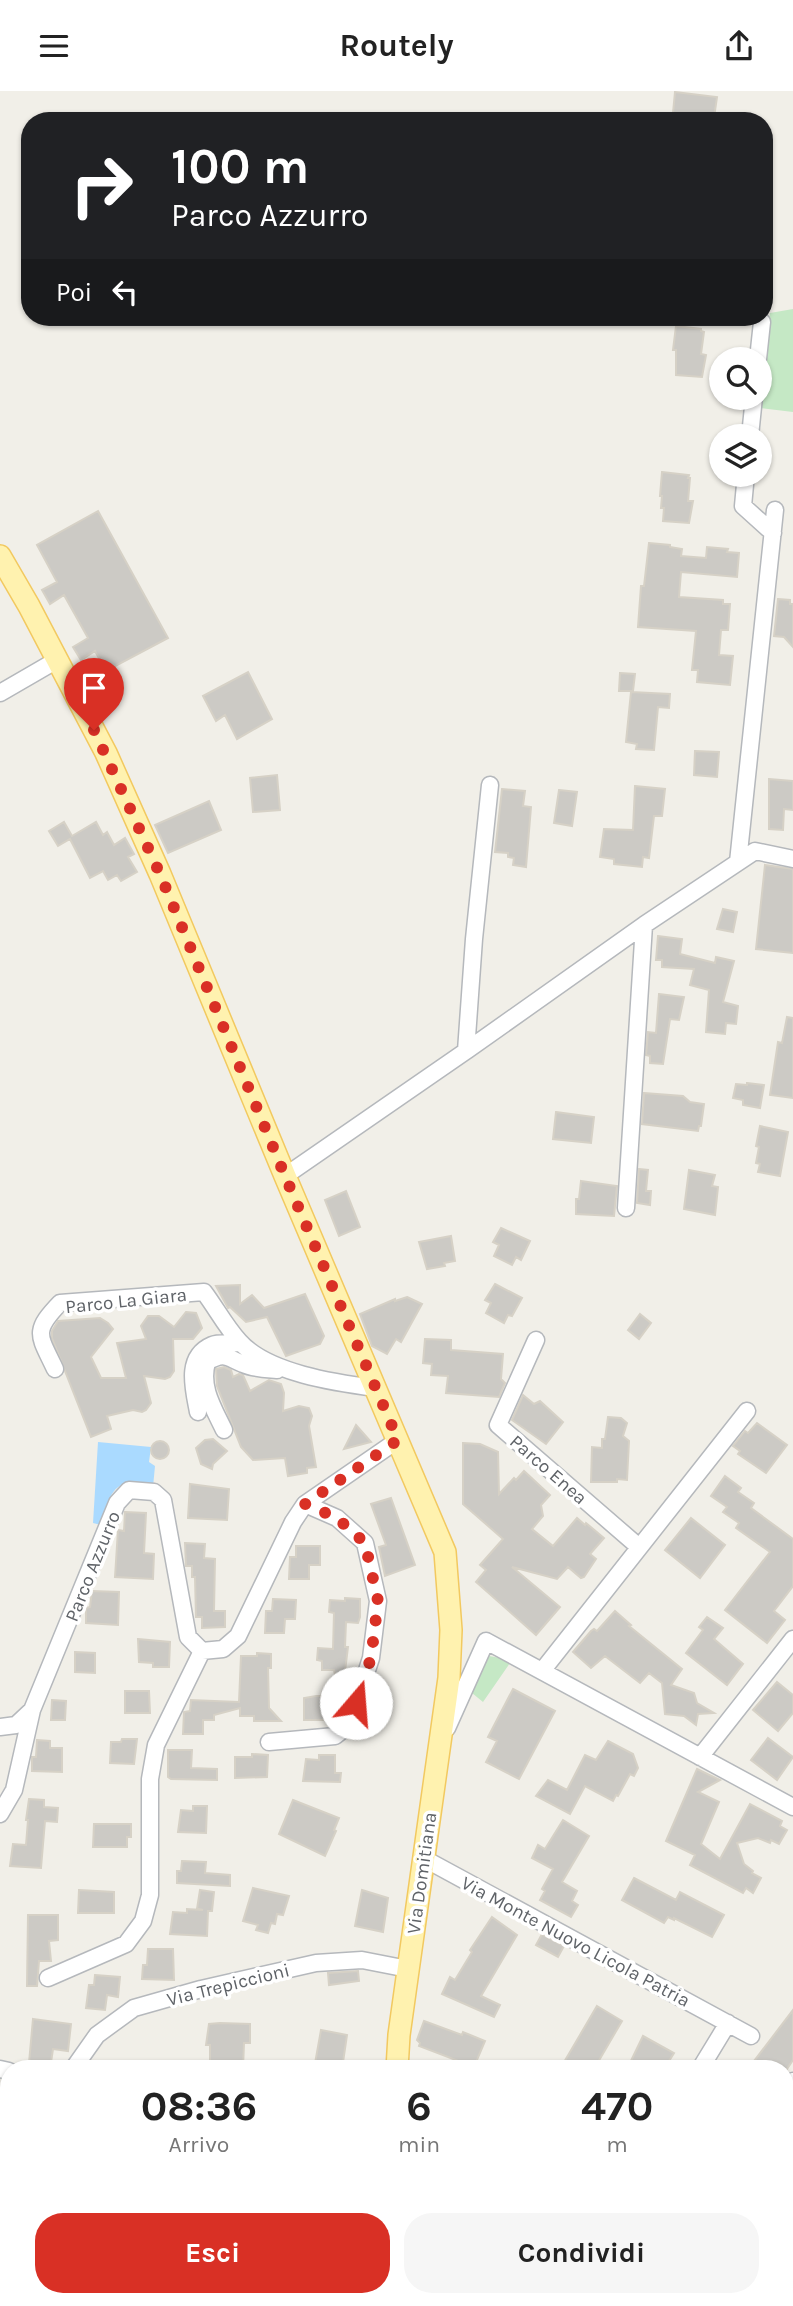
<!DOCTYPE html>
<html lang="it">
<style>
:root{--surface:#fff;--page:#f6f6f6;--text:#222;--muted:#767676;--accent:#d93025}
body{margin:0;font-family:Karla,sans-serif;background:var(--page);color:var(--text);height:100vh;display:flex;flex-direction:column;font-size:26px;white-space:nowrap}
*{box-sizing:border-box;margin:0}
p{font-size:23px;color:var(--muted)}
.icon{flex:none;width:38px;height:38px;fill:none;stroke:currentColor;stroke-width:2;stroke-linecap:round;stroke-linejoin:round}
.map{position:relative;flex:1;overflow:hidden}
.sheet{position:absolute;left:0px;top:1969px;width:794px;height:247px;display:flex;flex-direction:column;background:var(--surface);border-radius:28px 28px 0 0;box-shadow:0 2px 5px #0004}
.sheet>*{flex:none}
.guide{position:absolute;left:21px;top:21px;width:752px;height:214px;border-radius:28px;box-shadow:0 2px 5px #0004;background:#202124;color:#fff;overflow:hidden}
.controls{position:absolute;left:709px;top:256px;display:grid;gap:14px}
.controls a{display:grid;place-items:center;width:63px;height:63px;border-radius:50%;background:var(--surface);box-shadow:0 2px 5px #0004;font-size:35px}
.pin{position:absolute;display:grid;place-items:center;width:60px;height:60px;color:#fff;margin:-72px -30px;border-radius:50% 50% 50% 0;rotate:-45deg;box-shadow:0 0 7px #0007}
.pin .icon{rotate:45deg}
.me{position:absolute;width:77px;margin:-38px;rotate:18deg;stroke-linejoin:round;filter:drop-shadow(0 0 5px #0008)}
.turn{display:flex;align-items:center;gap:24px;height:147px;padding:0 35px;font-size:32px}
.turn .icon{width:91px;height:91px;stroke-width:2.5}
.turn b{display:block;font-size:49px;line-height:60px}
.then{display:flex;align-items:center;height:66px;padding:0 35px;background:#0003;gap:14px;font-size:26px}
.eta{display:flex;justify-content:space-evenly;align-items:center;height:119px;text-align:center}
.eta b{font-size:42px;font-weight:700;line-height:49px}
.primary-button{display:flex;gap:14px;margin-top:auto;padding:14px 35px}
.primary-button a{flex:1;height:80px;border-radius:28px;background:var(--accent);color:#fff;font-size:28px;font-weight:700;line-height:80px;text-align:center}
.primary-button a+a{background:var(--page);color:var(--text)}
header{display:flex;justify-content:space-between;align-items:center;height:91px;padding:0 35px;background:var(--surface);font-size:32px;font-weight:700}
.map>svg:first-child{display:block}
.green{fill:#c5e8c5}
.water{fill:#aadaff}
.building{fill:#cccac5;stroke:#d6d1c6;stroke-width:2}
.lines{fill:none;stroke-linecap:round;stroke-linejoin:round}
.minor-casing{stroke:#b5b8bc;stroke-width:19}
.major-casing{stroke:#f2c960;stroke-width:24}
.minor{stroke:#fff;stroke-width:16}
.major{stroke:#fff2af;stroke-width:21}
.route{stroke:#d93025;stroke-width:12;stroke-dasharray:0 21.6}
.labels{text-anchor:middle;stroke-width:7;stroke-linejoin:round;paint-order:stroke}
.street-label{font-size:19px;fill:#5f6368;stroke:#fff}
</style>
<header><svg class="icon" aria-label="menu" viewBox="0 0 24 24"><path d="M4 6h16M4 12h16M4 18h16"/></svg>Routely<svg class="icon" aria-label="share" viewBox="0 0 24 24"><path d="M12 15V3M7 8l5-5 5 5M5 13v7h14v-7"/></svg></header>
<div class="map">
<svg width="793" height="2215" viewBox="0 0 793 2215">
<rect width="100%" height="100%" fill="#f1efe8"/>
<!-- green -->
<path class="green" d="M793,218v103l-33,-4 10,-95z
M489,1565l23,4 -29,42 -11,-9z
M793,2000v130l-7,8v-128z"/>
<!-- water -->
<path class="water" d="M98,1351l53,5 -2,15 6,4 -2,21c-38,-13 -43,5 -52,38l-8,-2z"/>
<!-- building -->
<path class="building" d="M675,1l42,5 -3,21 -41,-5z
M676,235l25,3v2l3,1 -3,22 5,1 -4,22 -26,-2v-25h-3z
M662,381l27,3 -1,3h2l-2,23h5l-4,22 -26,-2 1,-13h-3l1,-12h-2z
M98,420l70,127 -62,33 -11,-20 -14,9 -8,-13 15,-9 -24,-43 -14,9 -8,-14 15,-8 -20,-37z
M649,452l21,2v2l12,2 -1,7 25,2 1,-11 21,2 -1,3 12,1 -2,24 -56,-5 -2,25 44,3v4h7l-2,26h-7l-2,25 14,1 -3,29 -33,-3 1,-12h-6l4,-39 -58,-4 3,-41h3z
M778,508l12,1v4h3v43l-9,-10 -10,-1z
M248,581l24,47 -35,20 -12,-24 -9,6 -13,-25z
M620,582l15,1 -2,17h-14z
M631,601l39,2 -1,14 -11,-1 -4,43 -18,-1 1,-5 -11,-2z
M695,660l24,1 -2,25 -23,-2z
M277,684l3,35 -27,2 -3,-34z
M769,688l24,2v29l-9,-1 -1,21 -14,-1z
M635,695l30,3 -3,27h-8l-5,42 -6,-1 -1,10 -28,-3v-5l-14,-2 4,-28 29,1z
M502,698l23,2 -2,15 8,1 -5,60 -13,-2 1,-7 -6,-1v-4l-13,-1z
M559,699l18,2 -5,34 -18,-3z
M209,710l12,29 -53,23 -13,-28z
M64,731l8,14 24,-14 7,13 4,-3 7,13 11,-7 9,16 -6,3 9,15 -16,9 -4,-6 -9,5 -5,-9 -13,7 -20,-39 -12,7 -9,-15z
M765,774l28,4v84l-37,-4z
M723,818l14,3 -4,20 -16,-3z
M658,845l24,3 -2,15 35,9 1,-6 18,4 -11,41 15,4 -2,18 -10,-1 -1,11 -19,-2 3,-42 -19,-5 4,-16 -32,-2v-7h-6z
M659,903l25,3 -5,23 -9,-1 -7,45 -13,-1v-7l-4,-1 2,-23 8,1z
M787,926l6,1v80l-23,-3 8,-53 4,1z
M747,992l17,2 -4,23 -17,-3v-5l-10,-2 3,-14 11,1z
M644,1002l39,3 7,6 14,2 -3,22h-2l-1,5 -56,-7z
M556,1021l38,5 -3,26 -38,-4z
M760,1035l28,6 -8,44 -22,-4 2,-8 -4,-1 3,-16 -3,-1z
M639,1078l9,1 -2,21h5l-1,14 -13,-2z
M689,1079l26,5 -3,11 6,1 -3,28 -31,-6z
M581,1090l36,5 -3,30 -38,-2v-15h3z
M346,1100l14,36 -21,9 -14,-36z
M501,1137l29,13 -9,19 -5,-3 -4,8 -18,-9 5,-11 -6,-3z
M451,1145l4,25 -11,2 1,3 -18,3 -8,-27z
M495,1193l27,14 -10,18 -4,-1 -4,8 -18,-10 5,-10 -6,-3z
M240,1194v19l12,-9 12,13 41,-14 19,42 -4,8 -34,12 -19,-39 -21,5 -16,-15 -2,1 -12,-22z
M407,1206l15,7 -21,38 -5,-3 -9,15 -15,-8 -12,-32 35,-15v2z
M186,1221l10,1 6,15 -9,11h-20l1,32 -4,6 -5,2 -21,-3 7,27 -5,7 -4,2 -9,-2 -26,6 4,13 -20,8 -39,-99v-7l6,-10 42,-3 8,5 5,6 -22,28 10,21h25l-9,-35 29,-4 -5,-13 7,-10h11l15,11z
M640,1223l11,9 -12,16 -11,-9z
M425,1248l26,1v10l52,4 -2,25 4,4 -6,14 -53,-4 2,-17 -17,-1 1,-11 -9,-1z
M224,1276l7,3 2,7 6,-3 4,1 7,16 19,-11 12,4 3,9 -1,18 16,-5 10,2 3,8 -3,10 7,41 -9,1v5l-19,3 -3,-18 -32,2 -12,-13 -24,-61 -1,-17z
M523,1304l11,9 6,-3 23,21 -17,22 -34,-24z
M608,1326l13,1 6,5 -4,13 6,5 -2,39 -10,-1v3h-26l1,-35 10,1v-9h3z
M757,1332l30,22 -21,28 -28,-19 2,-3 -7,-5 12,-15 3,2z
M356,1334l15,17 -27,7z
M213,1348l14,12 -14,13 -1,5 -11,-5 -5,-16 9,-8z
M151 1359a9 9 0 1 1 18 0a9 9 0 1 1-18 0Z
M463,1352l17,1 18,8 1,42 15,-16 2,2 8,-9 26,24 -9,10 2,11 -11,13 21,17 24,-28 8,7 1,-2 18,15 -14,16 6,5 -12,18 -3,1 -13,-11 -11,12 -45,-12 48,40 -24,28 -60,-53 10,-12 -6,-5 23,-26 -40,-35z
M725,1385l16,12 -3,4 16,11 -3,5 42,31v47l-19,25 11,9 -18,23 -42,-33 45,-58 -34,-24 3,-5 -16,-11 4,-5 -16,-11z
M190,1393l39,5 -2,31 -39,-2z
M391,1407l24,67 -30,11 -6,-29 7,-2 -15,-41z
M125,1421l21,1 -2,40 10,1 -1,25 -38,-2 3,-47 6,1z
M691,1427l34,27 -25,33 -35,-28z
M185,1452l20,1 -1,14 11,1 -1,52h11v16l-23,1v-11h-6l-1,-40h-3v-11h-6z
M296,1455h24v19h-11v14h-20l1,-22h6z
M92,1500l27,1 -1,33 -32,-2v-15l4,-1z
M345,1507l15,1v18l-2,6 -12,-1 -1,25h3l-3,24 -1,4h-9l-1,-5h-12v-9l-5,-1 1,-12 15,1 1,-36 -5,-1 1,-12 15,1z
M273,1508l23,1 -1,19h-10l-1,14h-19l1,-22h6z
M615,1520l16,14 -2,1 53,43 -11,16 23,8 3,10 17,10 -16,1 -2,11 -12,-9 -19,-2 -3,-31 -13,-10 -9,10 -35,-27 -14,12 -18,-16 18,-21 3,-2 3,2z
M707,1526l16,11 -9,11 29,25 -16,21 -41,-32 17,-23 -4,-3z
M138,1548l32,3 -1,25h-16v-4l-14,-1z
M75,1561l20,1v20l-20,-1z
M257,1562l14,1v14h-3l1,40 12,13h-27v-5h-14v-8l-26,7v5h-11v14h-20l1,-22 6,-1 1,-11 48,2 2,-46h16z
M777,1591l16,13v18l-15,18 -25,-21z
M513,1598l42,22 -36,68 -33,-17 11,-21 -9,-4z
M125,1600h24l1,22h-25z
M316,1605h14v20h-2v4h-24v-22z
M52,1609l14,1 -1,19h-14z
M768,1647l25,19 -16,23 -26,-20z
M122,1648h15l-3,25 -24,-1 1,-21h10z
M37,1649l13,1v7h12v24l-30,-1v-14h4z
M608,1650l25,13 5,14 -4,8 -4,-2 -12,22 -2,-1 -3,6 -28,-15 -15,28 -34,-18 12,-16 19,10 18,-35 11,5z
M168,1659h24l-1,18 26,1v11l-46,-1 -3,-2z
M252,1663l16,1 -1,22 -32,1v-21h17z
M319,1664h16v18h6l-1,9 -37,-1 3,-22 13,1z
M697,1678l23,11 -22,12 21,10 -18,42 19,15 30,-55 32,17 -2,5 7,4 -8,14 -8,-4 -1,3 -12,-5 -21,5 7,21 9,7 -1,2 9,5 -8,15 -7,-5 -3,5 -53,-28 5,-10 -29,-14z
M29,1708l15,1v7l14,1 -1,14 -12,-1 -4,47 -31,-2 3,-22 13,1 2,-25h-2z
M293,1709l46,18 -5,12 2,1 -11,25 -46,-22z
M193,1715h14l-1,27 -28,-1 3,-22 12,1z
M563,1729l26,16 -27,46 15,9 -5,10 6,4 -7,12 -31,-17 5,-9 -3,-2 11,-20 -21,-11 6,-13 7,4z
M94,1733h37v13h-4v10h-34z
M182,1770l24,1 -1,11 25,2v11l-53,-3v-12h4z
M634,1787l42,22 4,-8 44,23 -12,22 -38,-19v2l-6,-3 -4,6 -42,-23z
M253,1797l36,8 -6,19 -6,-1 -2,10 -4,-1 -3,10 -12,-3 2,-5 -15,-4z
M79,1799l35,2v21h-36z
M200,1799l14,2 -2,19h-4l-1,25 -37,-2 3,-22 14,1v-4l16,1 -6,-1z
M362,1799l26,8 -5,34 -28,-6z
M28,1824h30v25l-9,1 2,20h-12l-2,25h-10z
M492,1826l25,18 -36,61 19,9 -6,12 -52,-23 8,-17 5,3 17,-28 -2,-2z
M542,1843l22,12 -6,11 -22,-12z
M148,1858h25l1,31 -32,-1 1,-14h4z
M358,1880l1,10 -30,4 -1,-12z
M95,1884l25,2 -2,20 -11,-2 -2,15 -19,-2 3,-23h5z
M597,1915l25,15 -28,48h-34z
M793,1919v50l-6,9h-39z
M33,1928l38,5 -3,27 -15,-2 -3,20 -21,-6z
M424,1930l38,14 1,-3 22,9 -11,26 -55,-21 1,-3 -3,-3z
M220,1932l30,1v19h-6l-1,26h-33v-24h-4l3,-21z
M321,1939l26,5 -5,34h-28z
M643,1945l31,17 -10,16h-37z"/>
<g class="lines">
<defs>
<path id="minor" d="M758,268l4,-37
M750,345l4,-39
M746,383l-3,32 30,27
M0,602l57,-33
M738,771l37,-352
M466,960l178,-126 111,-74 38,8
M285,1085l181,-125 8,-112 16,-154
M626,1117l18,-283
M536,1249l-38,85 141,122
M55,1278c-16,-34 -23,-37 5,-66l144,-11c12,16 22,35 35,49 28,32 97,42 137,47
M198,1321c-4,-22 -14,-55 14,-67 7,-3 20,-1 28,-2
M224,1339c-11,-23 -24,-43 -17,-68 18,-10 19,-5 36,2 11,5 23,5 34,6
M542,1580l205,-260
M0,1636l16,-2 16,-15
M447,1637l39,-87 307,166
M269,1651l66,-6 14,-11 22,-67 7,-57 -13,-58 -28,-25 -32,-14
M700,1666l93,-118
M0,1723l14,-24 18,-80 85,-207 12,-13 25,2 9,8 25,137 14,14 21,-2 15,-13 55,-114 12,-18 93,-64
M423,1767l328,178
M48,1887l78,-34 17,-23 7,-26v-116l6,-34 46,-94
M0,1978l9,2
M73,1978l24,-34 37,-27 67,-19 115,-26 46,-3 46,9
M700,1978l28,-46
M786,2000l7,-10"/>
<path id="major" d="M0,465l29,50 77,147 54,121 125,302 160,376 6,78 -2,48 -50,357 -2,34
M381,2215l1,-8"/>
</defs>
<!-- minor casing -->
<use href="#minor" class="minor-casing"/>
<!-- major casing -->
<use href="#major" class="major-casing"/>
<!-- minor -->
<use href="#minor" class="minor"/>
<!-- major -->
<use href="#major" class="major"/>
</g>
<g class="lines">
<!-- route -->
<path class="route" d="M94,639l66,144 125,302 113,264 -93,64 32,14 28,25 13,58 -7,57 -15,45"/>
</g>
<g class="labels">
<!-- street labels -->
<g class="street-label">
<text transform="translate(126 1209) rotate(-6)" y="7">Parco La Giara</text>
<text transform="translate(549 1378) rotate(41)" y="7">Parco Enea</text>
<text transform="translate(92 1475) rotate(-68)" y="7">Parco Azzurro</text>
<text transform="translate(421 1782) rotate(-82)" y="7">Via Domitiana</text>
<text transform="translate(576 1850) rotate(28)" y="7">Via Monte Nuovo Licola Patria</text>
<text transform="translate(228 1893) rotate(-14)" y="7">Via Trepiccioni</text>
</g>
</g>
</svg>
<div class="controls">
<a><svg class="icon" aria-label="search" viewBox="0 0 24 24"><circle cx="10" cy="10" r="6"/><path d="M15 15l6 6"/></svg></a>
<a><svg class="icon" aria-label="layers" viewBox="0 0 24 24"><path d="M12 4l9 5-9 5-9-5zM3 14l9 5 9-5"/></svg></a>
</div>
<div class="pin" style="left:94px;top:639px;background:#d93025"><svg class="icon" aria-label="arrive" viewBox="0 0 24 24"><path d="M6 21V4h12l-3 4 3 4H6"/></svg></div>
<svg class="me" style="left:356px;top:1612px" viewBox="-20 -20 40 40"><circle r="19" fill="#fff"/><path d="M0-13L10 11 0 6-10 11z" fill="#d93025"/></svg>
<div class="guide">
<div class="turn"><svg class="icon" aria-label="right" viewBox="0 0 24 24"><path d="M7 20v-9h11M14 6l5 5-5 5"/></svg><div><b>100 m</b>Parco Azzurro</div></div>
<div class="then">Poi<svg class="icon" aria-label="left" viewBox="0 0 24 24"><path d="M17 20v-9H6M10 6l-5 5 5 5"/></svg></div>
</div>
<section class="sheet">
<div class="eta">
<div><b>08:36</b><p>Arrivo</p></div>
<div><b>6</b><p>min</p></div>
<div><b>470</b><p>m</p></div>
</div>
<div class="primary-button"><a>Esci</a><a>Condividi</a></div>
</section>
</div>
